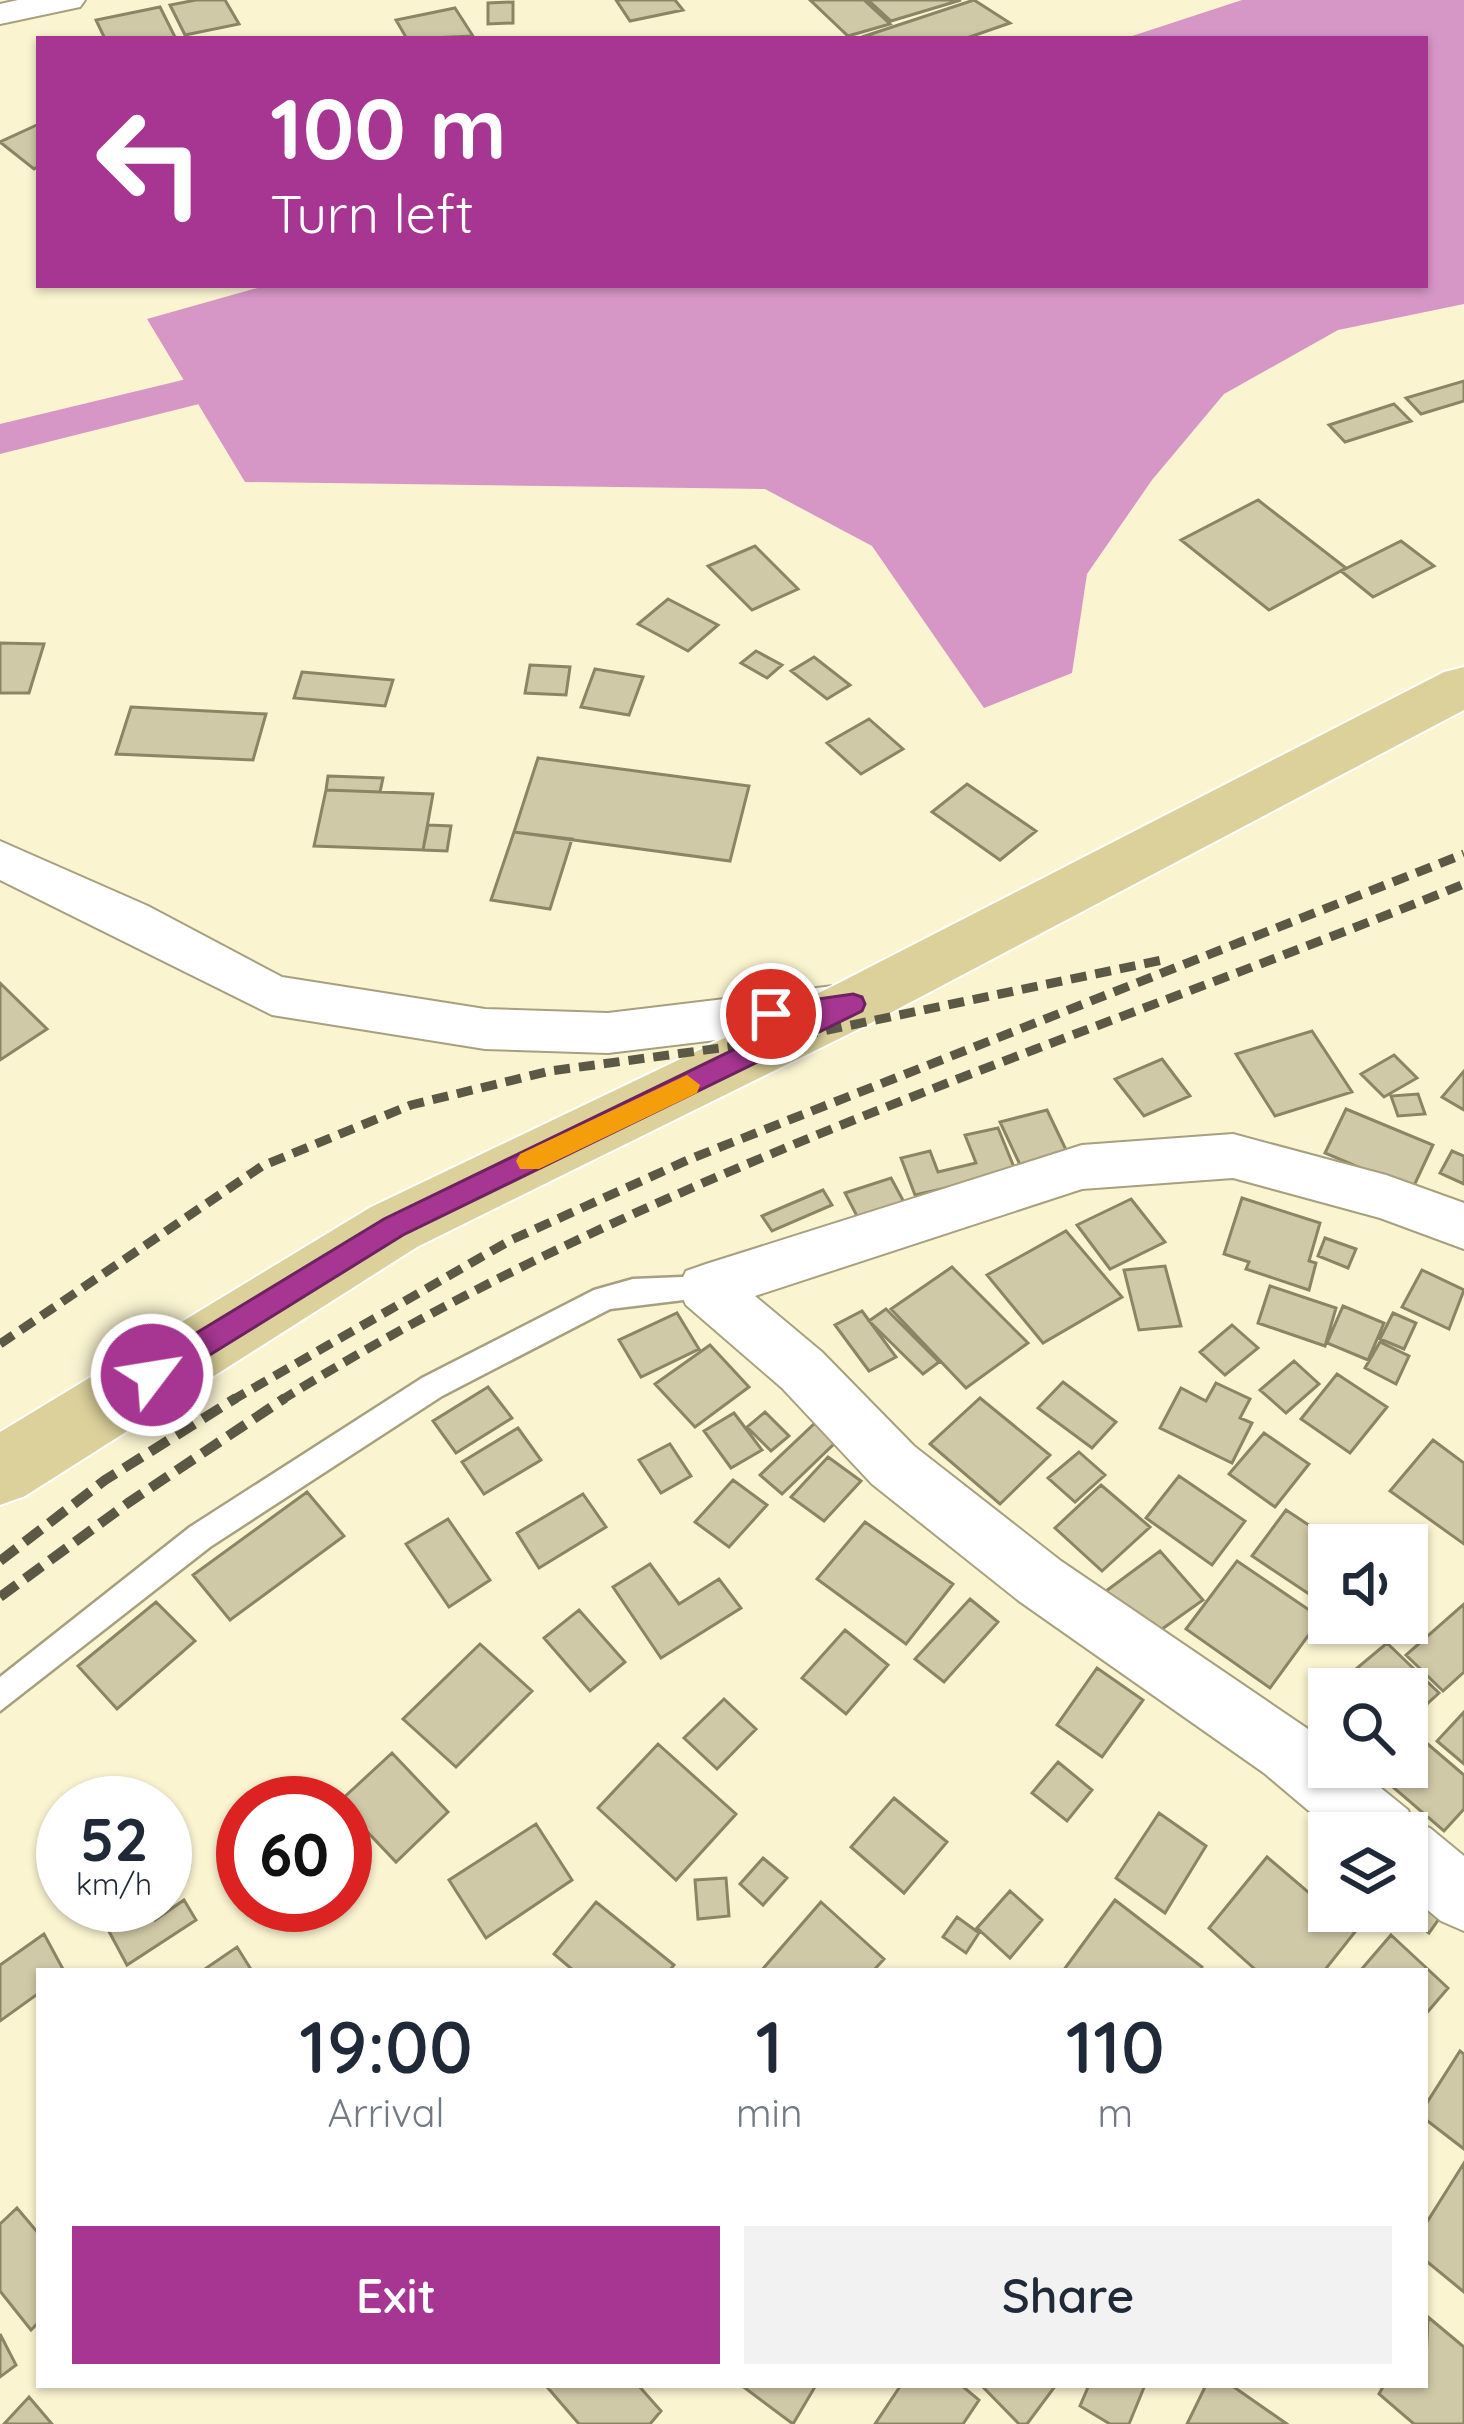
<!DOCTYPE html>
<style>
:root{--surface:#fff;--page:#f2f2f3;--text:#1f2937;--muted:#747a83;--accent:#a63692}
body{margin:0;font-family:Quicksand,sans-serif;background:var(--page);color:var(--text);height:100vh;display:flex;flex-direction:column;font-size:45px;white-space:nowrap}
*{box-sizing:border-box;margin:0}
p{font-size:39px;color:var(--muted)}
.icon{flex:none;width:66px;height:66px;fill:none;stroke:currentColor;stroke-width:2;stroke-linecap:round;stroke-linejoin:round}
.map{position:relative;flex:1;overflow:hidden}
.side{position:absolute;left:36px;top:1968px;width:1392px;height:420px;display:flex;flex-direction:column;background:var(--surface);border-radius:0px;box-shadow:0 3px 9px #0004}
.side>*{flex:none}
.banner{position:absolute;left:36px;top:36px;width:1392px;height:252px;border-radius:0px;box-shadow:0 3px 9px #0004;background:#a63692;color:#fff;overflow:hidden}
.controls{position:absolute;left:1308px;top:1524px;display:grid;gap:24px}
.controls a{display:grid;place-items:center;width:120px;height:120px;border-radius:0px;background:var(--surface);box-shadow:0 3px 9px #0004;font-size:60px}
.speed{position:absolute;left:36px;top:1776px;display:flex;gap:24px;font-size:60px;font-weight:700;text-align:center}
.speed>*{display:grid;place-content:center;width:156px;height:156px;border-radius:50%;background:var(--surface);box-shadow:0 3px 9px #0004;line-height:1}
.speed small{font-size:30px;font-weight:400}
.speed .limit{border:18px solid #d22;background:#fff;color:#111}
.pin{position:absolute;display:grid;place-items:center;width:102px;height:102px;color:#fff;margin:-51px;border:6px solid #fff;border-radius:50%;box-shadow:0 3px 12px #0007}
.me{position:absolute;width:132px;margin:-66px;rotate:59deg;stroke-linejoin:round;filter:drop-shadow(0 0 9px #0008)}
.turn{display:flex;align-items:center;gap:42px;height:252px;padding:0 36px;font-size:54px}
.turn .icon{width:156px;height:156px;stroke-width:2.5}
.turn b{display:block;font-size:84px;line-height:102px}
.eta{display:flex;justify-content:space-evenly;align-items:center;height:204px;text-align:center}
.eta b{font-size:72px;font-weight:600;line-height:84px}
.action{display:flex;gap:24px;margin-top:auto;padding:24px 36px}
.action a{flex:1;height:138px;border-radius:0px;background:var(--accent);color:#fff;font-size:48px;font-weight:600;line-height:138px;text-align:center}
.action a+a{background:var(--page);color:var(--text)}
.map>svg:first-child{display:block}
.water{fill:#d697c7}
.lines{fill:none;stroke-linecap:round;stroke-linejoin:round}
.canal{fill:#d697c7;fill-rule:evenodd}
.building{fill:#d0c9a7;stroke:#8b8565;stroke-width:3}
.service-casing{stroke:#a6a07f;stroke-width:5}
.minor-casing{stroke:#a6a07f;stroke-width:4}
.primary-casing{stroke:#fff;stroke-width:4}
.service{fill:#fff;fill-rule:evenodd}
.minor{fill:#fff;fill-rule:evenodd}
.primary{fill:#dcd19b;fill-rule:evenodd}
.rail-far1{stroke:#5c5846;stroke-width:9;stroke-dasharray:16 9;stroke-linecap:butt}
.rail{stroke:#5c5846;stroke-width:10;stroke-dasharray:21 10;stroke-linecap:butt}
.route{fill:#a63692;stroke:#6c235f;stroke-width:3}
.slow{fill:#f59e0b}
</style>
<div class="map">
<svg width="1464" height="2424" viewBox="0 0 1464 2424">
<rect width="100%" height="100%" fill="#faf4d1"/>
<!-- water -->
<path class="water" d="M1242,0h222v304l-126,26 -114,64 -72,86 -65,94 -15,99 -88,35 -112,-162 -107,-57 -520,-7 -98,-163 121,-34h1157v-246h-302z"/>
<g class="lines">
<!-- canal -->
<path class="canal" d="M191,378l16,4 6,10 -6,10 -207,52v-30z"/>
</g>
<!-- building -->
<path class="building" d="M196,0h29l14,24 -54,11 -15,-30z
M616,0h59l8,10 -53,11z
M810,0h54l26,24 -42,12z
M868,0h93l-70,21z
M974,0l36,23 -46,16 -102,-2z
M513,2v21l-25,1v-21z
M160,7l16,32h-71l-9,-19z
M455,8l18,28 -66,3 -11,-19z
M39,124v42l-5,3 -34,-27z
M1464,381v20l-43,13 -15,-16z
M1394,404l17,17 -66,21 -16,-17z
M1258,500l88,68 -77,42 -88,-70z
M1401,541l33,25 -61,31 -32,-26z
M755,546l43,43 -46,21 -44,-44z
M668,599l50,26 -30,26 -50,-27z
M0,643l44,1 -15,49h-29z
M756,651l26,14 -15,13 -26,-15z
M814,657l36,28 -23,14 -36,-28z
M530,665l40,2 -4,28 -41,-2z
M595,669l48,8 -14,38 -48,-8z
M302,672l91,8 -8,26 -91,-8z
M131,707l135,7 -13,46 -137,-6z
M869,719l34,30 -42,25 -34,-31z
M538,758l211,28 -19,75 -216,-29z
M328,776l55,2 -3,14 -54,-2z
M967,784l69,47 -36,29 -68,-48z
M326,790l107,4 -10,56 -109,-4z
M428,825l23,1 -4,25 -24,-1z
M514,832l58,7 -22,70 -59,-9z
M0,983l47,46 -47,31z
M1312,1031l40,61 -77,24 -39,-62z
M1394,1055l23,23 -33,19 -23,-23z
M1162,1059l28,37 -46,20 -29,-37z
M1464,1071v39l-22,-13z
M1418,1094l7,20 -27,2 -7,-20z
M1346,1109l87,36 -21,45 -87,-37z
M1047,1110l22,46 -47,13 -22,-47z
M998,1128l18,44 -101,23 -14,-37 29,-7 8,21 38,-9 -11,-28z
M1452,1151l12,5v28l-24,-11z
M891,1178l14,26 -46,16 -14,-27z
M823,1190l9,15 -60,26 -10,-15z
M1242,1198l78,25 -11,38 7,2 -7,27 -63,-21 3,-7 -25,-8z
M1131,1199l34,43 -55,27 -33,-44z
M1066,1231l56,66 -79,46 -56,-68z
M1325,1238l31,11 -8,19 -30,-12z
M1165,1266l16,60 -42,4 -15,-60z
M952,1267l76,76 -62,45 -75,-79z
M1422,1270l42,20 -15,39 -47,-22z
M1270,1286l66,22 -11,38 -67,-23z
M1343,1306l41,17 -16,37 -41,-17z
M886,1309l53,53 -16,12 -54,-53z
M862,1311l34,46 -27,14 -34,-46z
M677,1313l22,36 -58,28 -22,-37z
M1393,1313l23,10 -12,26 -24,-10z
M1232,1325l26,23 -33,27 -25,-23z
M1380,1342l29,14 -13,28 -31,-16z
M710,1345l39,42 -54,40 -40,-43z
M1294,1361l25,23 -33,29 -26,-23z
M1337,1374l50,33 -37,46 -49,-34z
M1063,1382l53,40 -24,26 -54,-40z
M1216,1383l34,16 -10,19 12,5 -20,40 -72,-35 21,-40 25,13z
M488,1387l24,31 -56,35 -23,-32z
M980,1398l70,57 -50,49 -70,-60z
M765,1412l24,24 -18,15 -24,-24z
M734,1413l28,37 -31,18 -27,-37z
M815,1423l22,18 -55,53 -22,-19z
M518,1428l23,32 -57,34 -22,-32z
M1264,1433l45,31 -34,43 -46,-33z
M1433,1440l31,23v81l-74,-53z
M670,1444l21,32 -30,17 -22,-33z
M1079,1452l26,23 -30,27 -27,-24z
M828,1457l33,24 -37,40 -33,-24z
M1179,1476l66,45 -33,44 -66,-47z
M733,1480l34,25 -38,42 -34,-25z
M1101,1485l49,42 -48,44 -47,-43z
M307,1492l37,44 -114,84 -37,-45z
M583,1494l23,33 -67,41 -22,-35z
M1286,1510l53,35h-10v40l-11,15 -66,-44z
M448,1519l42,61 -41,27 -43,-63z
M865,1522l88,62 -47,60 -89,-65z
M1160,1551l43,49 -55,39 -42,-48z
M1237,1561l84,57 -51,70 -84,-59z
M650,1564l29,40 40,-25 22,29 -80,50 -48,-71z
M970,1599l28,23 -54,60 -29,-23z
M156,1602l39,39 -78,68 -39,-43z
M1464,1604v68l-21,19 -37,-36z
M579,1610l46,52 -35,29 -46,-53z
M845,1630l43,35 -42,49 -44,-36z
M1387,1643l52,50 -32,29v-33h-75z
M480,1644l52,47 -76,76 -53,-48z
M1097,1668l46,32 -41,57 -45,-32z
M724,1699l32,30 -39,40 -33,-31z
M1464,1712v52l-27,-23z
M1409,1728l55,47v34l-20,22 -72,-62 35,-2z
M658,1744l78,70 -60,66 -78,-72z
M392,1753l56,59 -52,50 -57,-60z
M1058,1762l34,28 -25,31 -35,-28z
M894,1798l53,44 -43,51 -53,-46z
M1159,1813l47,33 -41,67 -49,-35z
M172,1815l13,24 -20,14v-34z
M536,1824l36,56 -86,58 -37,-58z
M1267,1857l88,75 -31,39h-67l-48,-43z
M763,1858l24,20 -24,27 -23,-21z
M726,1878l3,38 -31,3 -3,-39z
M1422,1882l28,21 -21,30 -27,-22h5v-9z
M1010,1891l32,29 -32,38 -33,-30z
M184,1900l12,20 -69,45 -30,-56 49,-4 9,15z
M1115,1900l87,67 -2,4h-137z
M596,1902l78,63 -5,6h-95l-20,-17z
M821,1902l63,57 -11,12h-112z
M957,1917l22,16 -13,20 -23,-16z
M44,1934l20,37h-25v22l-39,28v-56z
M1391,1935l57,53 -23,27v-44h-65z
M237,1947l15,24h-50z
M1460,2051l4,3v95l-39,-30v-13z
M1464,2163v129l-39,-32v-35z
M17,2208l22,26v88l-8,8 -31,-39v-67z
M1428,2317l36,30v77h-50l-35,-30 5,-9h41z
M0,2334l16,31 -16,12z
M551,2385h87l23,26 -11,13h-71l-31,-36z
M741,2385h75l-23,39z
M901,2385h60l18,15 -16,24h-88z
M981,2385h75l-29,39h-8z
M1089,2385h56l-16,39h-19l-30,-18z
M1206,2385h25l56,39h-100z
M29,2397l23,27h-48z"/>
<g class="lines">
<defs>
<path id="service" d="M706,1276l10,4 4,8 -4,8 -106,13 -168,87 -232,151 -210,164v-34l190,-150 232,-149 172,-88 39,-11z"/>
<path id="minor" d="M18,0h67l-5,7 -80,17v-20z
M0,841l148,65 134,71 203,32 123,4 242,-29 18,6 7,14 -7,14 -18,6 -242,29 -123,-4 -213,-34 -272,-135z
M1233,1134l153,41 78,28v46l-84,-31 -147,-40 -151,11 -327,107 67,56 92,94 147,115 247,168 21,17v21h26l53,43 4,11 18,7 34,28v75l-23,-10 -34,-28v-60h-72l-71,-60 -245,-172 -147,-117 -90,-96 -96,-83 -8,-17 8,-17 20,-7 376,-119z"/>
<path id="primary" d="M1464,667v43l-589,311 -458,226 -392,249 -25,9v-73l371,-225 460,-220 613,-315z"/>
</defs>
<!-- service casing -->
<use href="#service" class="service-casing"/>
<!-- minor casing -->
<use href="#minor" class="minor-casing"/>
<!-- primary casing -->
<use href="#primary" class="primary-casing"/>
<!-- service -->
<use href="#service" class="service"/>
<!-- minor -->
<use href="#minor" class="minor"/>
<!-- primary -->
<use href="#primary" class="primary"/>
<!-- rail-far1 -->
<path class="rail-far1" d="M0,1344l262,-178 149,-61 139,-34 230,-31 387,-81
M231,1401l280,-161 179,-81 774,-305
M280,1401c367,-229 786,-355 1184,-517"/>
<!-- rail -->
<path class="rail" d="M0,1561l105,-81 131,-82
M0,1597l128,-94 157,-105"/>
</g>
<!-- route -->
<path class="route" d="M853,994l9,3 3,7 -3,7 -459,224 -240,149 -11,4 -10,-4 -4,-9 4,-9 242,-147 409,-198h-31l-4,-7 4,-7z"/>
<!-- slow -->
<path class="slow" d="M687,1075l13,10 -3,8 -158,76h-19l-4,-8 4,-7z"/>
</svg>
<div class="controls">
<a><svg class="icon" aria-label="sound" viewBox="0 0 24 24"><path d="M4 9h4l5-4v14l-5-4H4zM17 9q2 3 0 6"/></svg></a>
<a><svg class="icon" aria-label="search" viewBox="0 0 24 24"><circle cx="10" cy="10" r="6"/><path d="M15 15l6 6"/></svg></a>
<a><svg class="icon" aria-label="layers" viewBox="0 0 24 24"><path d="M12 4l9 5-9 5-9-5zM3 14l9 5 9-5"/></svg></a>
</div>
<div class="speed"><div>52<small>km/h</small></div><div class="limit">60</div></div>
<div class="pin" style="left:771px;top:1014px;background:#d93025"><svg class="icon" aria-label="arrive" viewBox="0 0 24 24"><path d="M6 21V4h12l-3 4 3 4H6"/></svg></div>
<svg class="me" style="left:152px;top:1375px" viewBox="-20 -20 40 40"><circle r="17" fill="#a63692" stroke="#fff" stroke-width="3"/><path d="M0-11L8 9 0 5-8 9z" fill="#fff"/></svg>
<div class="banner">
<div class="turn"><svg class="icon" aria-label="left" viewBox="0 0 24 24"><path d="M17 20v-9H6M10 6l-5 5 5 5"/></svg><div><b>100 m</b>Turn left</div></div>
</div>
<section class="side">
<div class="eta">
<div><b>19:00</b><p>Arrival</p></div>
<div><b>1</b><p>min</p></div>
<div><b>110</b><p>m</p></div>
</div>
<div class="action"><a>Exit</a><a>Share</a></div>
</section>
</div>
